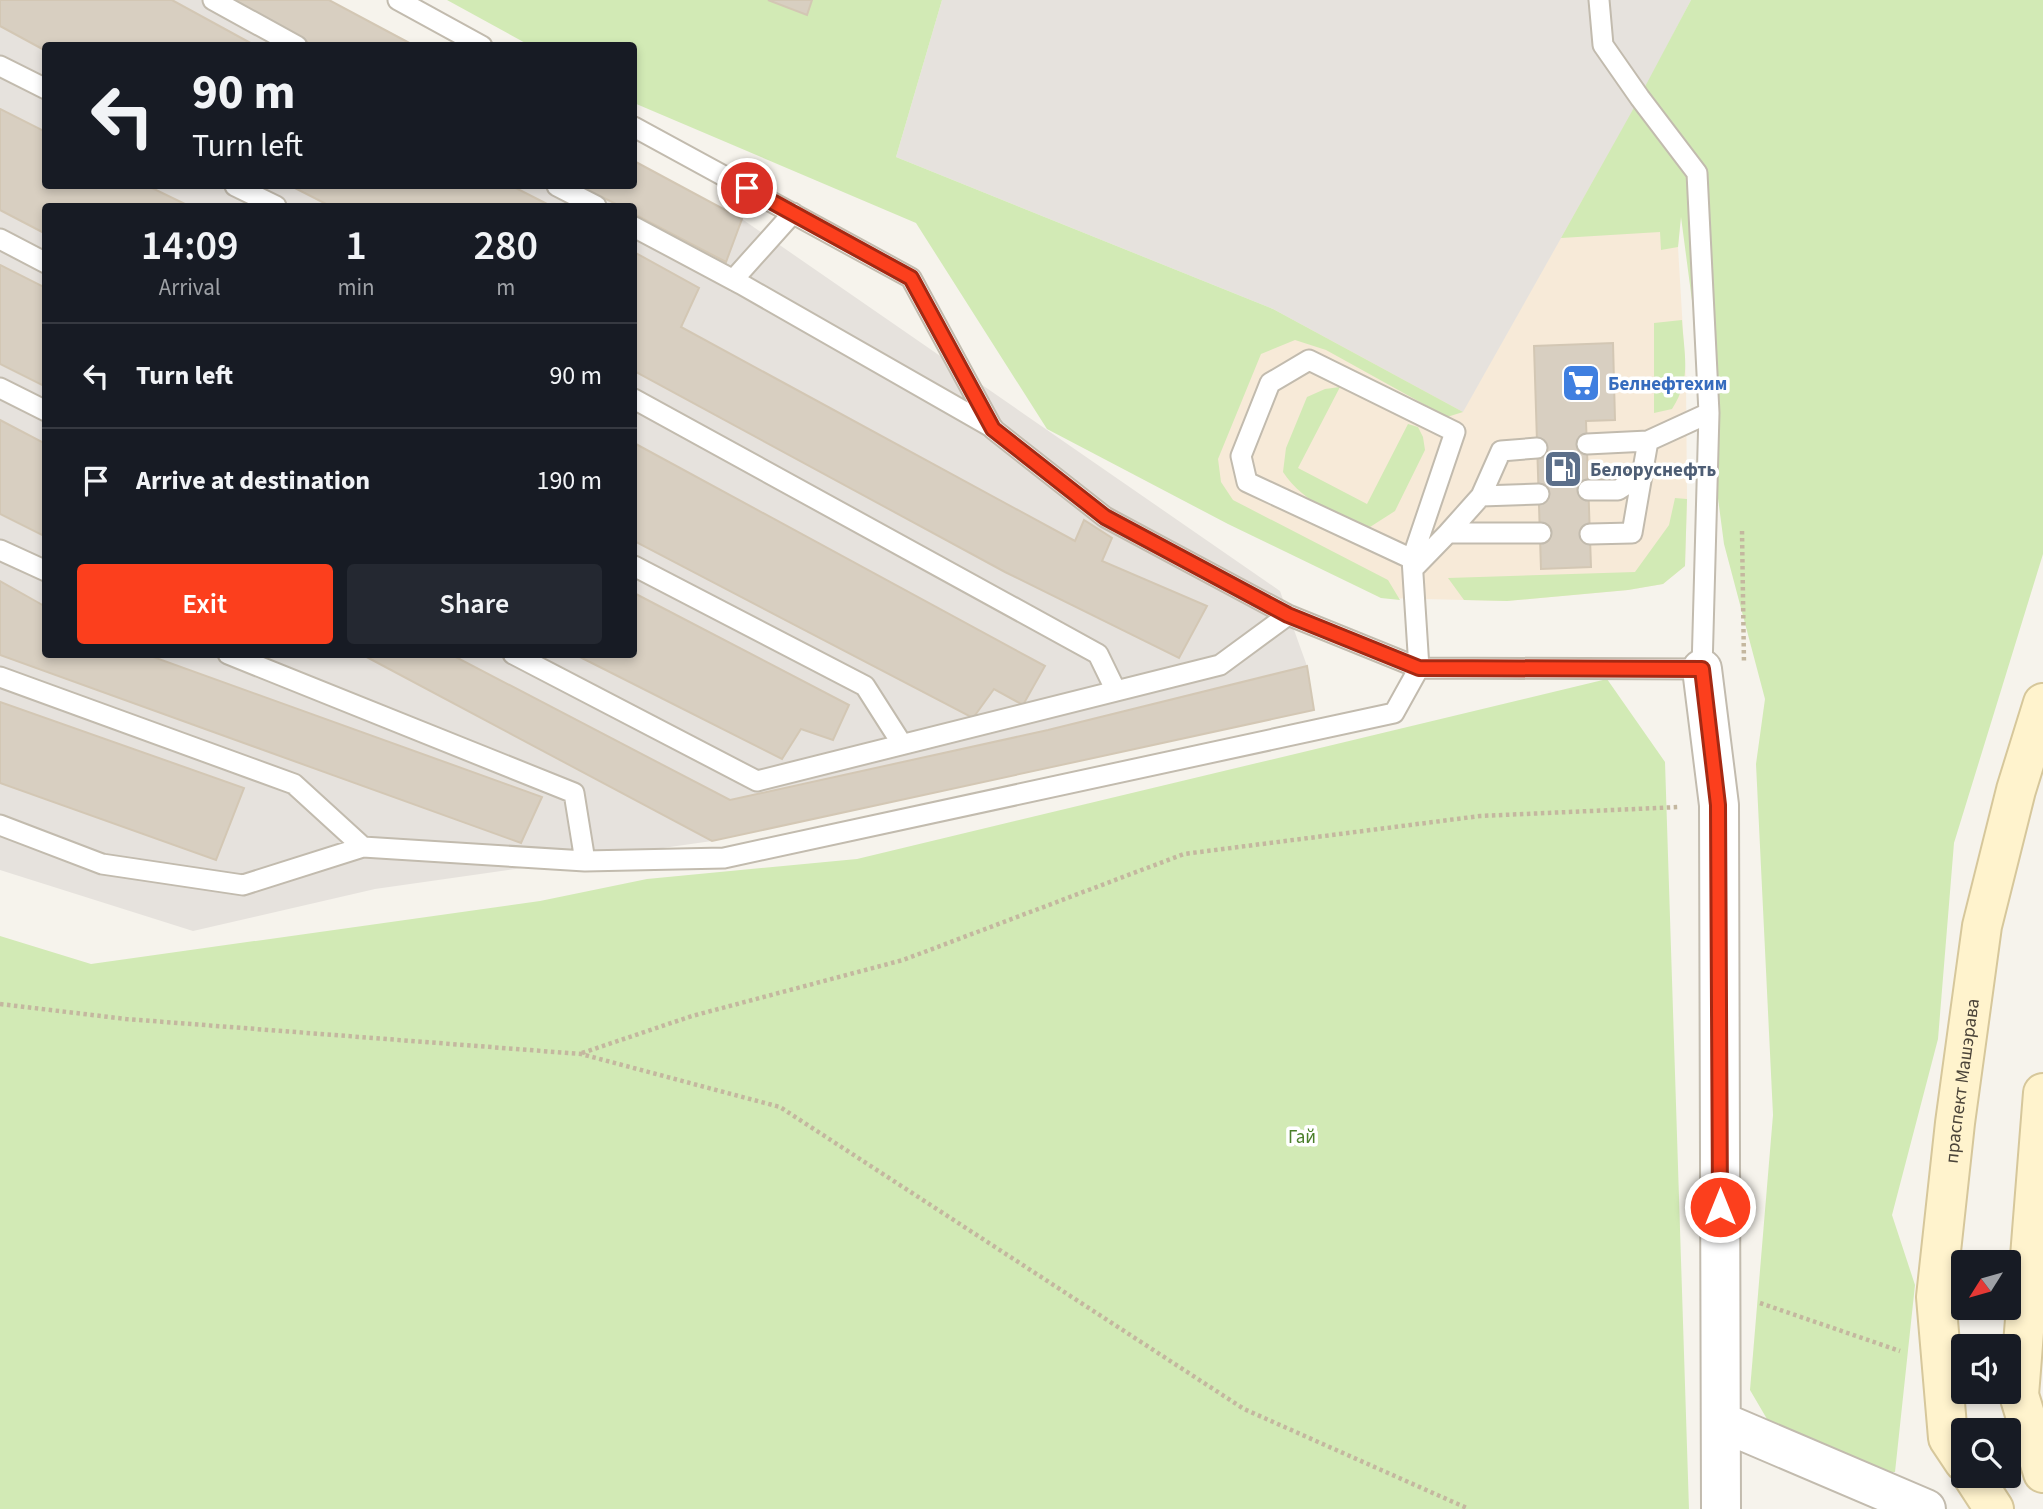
<!DOCTYPE html>
<meta charset="utf-8">
<style>
:root{--surface:#171b24;--page:#242831;--text:#f1f3f6;--muted:#9ea1a6;--line:#363941;--accent:#fc3f1d}
body{margin:0;font-family:"Source Sans 3",sans-serif;background:var(--page);color:var(--text);height:100vh;display:flex;flex-direction:column;font-size:26px;white-space:nowrap}
*{box-sizing:border-box;margin:0}
p{font-size:23px;color:var(--muted)}
.icon{flex:none;width:38px;height:38px;fill:none;stroke:currentColor;stroke-width:2;stroke-linecap:round;stroke-linejoin:round}
.map{position:relative;flex:1;overflow:hidden}
.details{position:absolute;left:42px;top:203px;width:595px;height:455px;display:flex;flex-direction:column;background:var(--surface);border-radius:7px;box-shadow:0 4px 10px #0003}
.details>*{flex:none}
.top-card{position:absolute;left:42px;top:42px;width:595px;height:147px;border-radius:7px;box-shadow:0 4px 10px #0003;background:#171b24;color:var(--text);overflow:hidden}
.needle{width:46px;rotate:233deg}
.tools{position:absolute;left:1951px;top:1250px;display:grid;gap:14px}
.tools a{display:grid;place-items:center;width:70px;height:70px;border-radius:7px;background:var(--surface);box-shadow:0 4px 10px #0003;font-size:35px}
.pin{position:absolute;display:grid;place-items:center;width:60px;height:60px;color:#fff;margin:-30px;border:4px solid #fff;border-radius:50%;box-shadow:0 2px 7px #0007}
.me{position:absolute;width:77px;margin:-38px;rotate:0deg;stroke-linejoin:round;filter:drop-shadow(0 0 5px #0008)}
.turn{display:flex;align-items:center;gap:24px;height:147px;padding:0 35px;font-size:32px}
.turn .icon{width:91px;height:91px;stroke-width:2.5}
.turn b{display:block;font-size:49px;line-height:60px}
.eta{display:flex;justify-content:space-evenly;align-items:center;height:119px;text-align:center}
.eta b{font-size:42px;font-weight:600;line-height:49px}
.action{display:flex;gap:14px;margin-top:auto;padding:14px 35px}
.action a{flex:1;height:80px;border-radius:7px;background:var(--accent);color:#fff;font-size:28px;font-weight:600;line-height:80px;text-align:center}
.action a+a{background:var(--page);color:var(--text)}
ul{padding:0;list-style:none}
li{display:flex;align-items:center;gap:21px;height:105px;padding:0 35px;border-top:2px solid var(--line)}
li div{flex:1}
li b{display:block;font-size:26px}
li em{font-style:normal}
.map>svg:first-child{display:block}
.commercial{fill:#f7ead8}
.industrial{fill:#e6e2dd;fill-rule:evenodd}
.green{fill:#d2eab5}
.building{fill:#d8cfc1;stroke:#d3c7b4;stroke-width:2}
.lines{fill:none;stroke-linecap:round;stroke-linejoin:round}
.lane-casing{stroke:#c2bbae;stroke-width:23}
.street-casing{stroke:#c2bbae;stroke-width:42}
.secondary-casing{stroke:#d6c79b;stroke-width:42}
.path{stroke:#c4b79f;stroke-width:4.5;stroke-dasharray:3.5 3.5;stroke-linecap:butt}
.lane{stroke:#fff;stroke-width:19}
.street{stroke:#fff;stroke-width:38}
.secondary{stroke:#fff3cd;stroke-width:38}
.route-casing{stroke:#a42913;stroke-width:18}
.route{stroke:#fc3f1d;stroke-width:12}
.labels{text-anchor:middle;stroke-width:7;stroke-linejoin:round;paint-order:stroke}
.shop-label{font-size:19px;font-weight:bold;fill:#366cbe;stroke:#fff;text-anchor:start}
.service-label{font-size:19px;font-weight:bold;fill:#4e5e75;stroke:#fff;text-anchor:start}
.street-label{font-size:19px;fill:#4b4439;stroke:#fff}
.park-label{font-size:19px;fill:#4a7f2a;stroke:#fff}
</style>
<div class="map">
<svg width="2043" height="1509" viewBox="0 0 2043 1509">
<rect width="100%" height="100%" fill="#f6f3ec"/>
<!-- commercial -->
<path class="commercial" d="M1631,113l50,99 -3,35 8,134 1,118 -2,67 -22,18 -35,6 -121,11 -126,-3 -176,-101 41,-169 27,-19 190,102z"/>
<!-- industrial -->
<path class="industrial" d="M0,0h329l86,45 -369,1v140h588v-25l108,58 538,372 27,75 7,44 -602,131 -337,48 -182,42 -193,-61zM46,206h588v448h-588z
M942,0h749l-51,98 -177,314 -190,-103 -377,-152z"/>
<!-- green -->
<path class="green" d="M447,0h495l-46,157 377,152 190,103 -16,5 -121,-67 -31,-10 -34,14 -43,105 3,23 12,18 155,80 12,20 -19,-2 -153,-74 -181,-95 -131,-206 -282,-120v-57l-105,-1z
M1691,0h352v554l-89,289 -16,196 -46,176 23,70 -20,187h-97l-48,-82 23,-275 -17,-351 9,-65 -41,-155 -43,-327 -3,30 -17,3 -1,-18 -99,6 70,-125z
M1682,320c2,35 10,58 -10,89l-18,4v-90z
M1340,387l-42,81 69,36 41,-80 10,3 5,10 2,13 -30,61 -25,16c-32,-9 -69,-27 -87,-55l3,-24 21,-51 18,-8z
M1675,498l12,1 -2,67 -22,18 -35,6 -121,11 -43,-1 -16,-22 187,-6 34,-47z
M1607,679l58,83 24,747h-1689v-573l91,28 449,-63 107,-22 210,-20z"/>
<!-- building -->
<path class="building" d="M0,0h172l84,46h-210v5l-46,-25z
M228,0h101l86,46h-101z
M768,0h44l-5,15z
M0,109l46,23v54h102l41,20h-143v28l-46,-24z
M634,161l108,58 -16,43 -92,-48v-8h-14l-40,-20h54z
M291,186h221l39,20h-221z
M634,252l65,36 -18,39 394,214 9,-21 28,18 -10,23 105,45 -28,52 -174,-86 -371,-201z
M0,265l46,23v99l-46,-23z
M1613,343l2,77 -29,1 5,146 -50,2 -7,-223z
M0,420l46,24v93l-46,-23z
M634,443l411,223 -22,39 -29,-16 -21,29 -339,-177z
M0,581l46,26v47h99l397,143 -21,46 -521,-188z
M634,593l215,112 -16,35 -32,-11 -19,30 -208,-105h60z
M361,654h89l280,146 318,-70 259,-64 7,44 -602,131z
M0,702l244,86 -28,72 -216,-77z"/>
<g class="lines">
<defs>
<path id="lane" d="M213,0l84,46
M398,0l84,46
M0,66l46,23
M634,127l277,151 82,151 112,88 183,98 131,53 283,1 7,-256 -12,-240 -57,-75 -37,-53 -4,-45
M235,186l41,20
M557,186l39,20
M634,227l107,57 252,144
M0,239l46,24
M733,280l60,-67
M0,388l46,23
M634,399l464,255 18,37
M1648,441l61,-28
M1587,444l61,-3 -6,34
M1588,490h30l24,-15 -10,58 -42,1
M1481,496l20,-45 36,-3
M1448,533l33,-37 58,-2
M0,550l46,21
M634,566l231,120 37,58
M1413,569l35,-36h93
M228,654l346,139 11,68
M513,654l244,127 463,-116 68,-50
M0,677l294,107 69,63
M0,825l102,39 141,21 120,-38 222,14 139,-3 670,-145 25,-45 -7,-109 -165,-77 -6,-26 29,-73 39,-23 146,72 -43,127"/>
<path id="street" d="M1702,669l17,136 2,704
M1722,1422l204,87"/>
<g id="secondary">
<path d="M2043,1093l-24,302 24,78"/>
<path id="s1" d="M1964,1462l-16,-24 -12,-141 19,-174 27,-197 34,-136 27,-87"/>
<path d="M1972,1475l22,34"/>
</g>
</defs>
<!-- lane casing -->
<use href="#lane" class="lane-casing"/>
<!-- street casing -->
<use href="#street" class="street-casing"/>
<!-- secondary casing -->
<use href="#secondary" class="secondary-casing"/>
<!-- path -->
<path class="path" d="M1742,531l2,133
M0,1004l126,15 455,35 199,53 464,302 225,100
M582,1053l110,-37 211,-56 281,-106 296,-38 199,-9
M1760,1303l140,48"/>
<!-- lane -->
<use href="#lane" class="lane"/>
<!-- street -->
<use href="#street" class="street"/>
<!-- secondary -->
<use href="#secondary" class="secondary"/>
</g>
<g class="lines">
<defs>
<path id="route" d="M747,188l164,90 82,151 112,88 183,98 131,53 283,1 16,136 2,402"/>
</defs>
<!-- route casing -->
<use href="#route" class="route-casing"/>
<!-- route -->
<use href="#route" class="route"/>
</g>
<!-- icons -->
<defs>
<symbol id="supermarket-square" viewBox="-11 -11 22 22"><rect x="-9" y="-9" width="18" height="18" rx="4" fill="#3f7fe0" stroke="#fff"/><path d="M-6-5.5h2.5l.6 2H6L4.5 2H-2.5L-4.4-4H-6ZM-1.5 3.2a1.3 1.3 0 1 0 .1 0ZM3 3.2a1.3 1.3 0 1 0 .1 0Z" fill="#fff"/></symbol>
<symbol id="fuel-square" viewBox="-11 -11 22 22"><rect x="-9" y="-9" width="18" height="18" rx="4" fill="#5c6f8a" stroke="#fff"/><path d="M-5.5-6h7V0h2V4h1.3V-2.5L3-4.5l.8-.8L6-3V5H2.5V1h-1V6h-7ZM-4.2-4.7v3.2H.2V-4.7Z" fill="#fff"/></symbol>
</defs>
<g fill-rule="evenodd">
<use href="#supermarket-square" x="1559" y="361" width="44" height="44"/>
<use href="#fuel-square" x="1541" y="447" width="44" height="44"/>
</g>
<g class="labels">
<!-- shop labels -->
<g class="shop-label">
<text x="1608" y="390">Белнефтехим</text>
</g>
<!-- service labels -->
<g class="service-label">
<text x="1590" y="476">Белоруснефть</text>
</g>
<!-- street labels -->
<g class="street-label">
<text dy="7" stroke="none"><textPath href="#s1" startOffset="388">праспект Машэрава</textPath></text>
</g>
<!-- park labels -->
<g class="park-label">
<text x="1302" y="1143">Гай</text>
</g>
</g>
</svg>
<div class="tools">
<a><svg class="needle" viewBox="-14 -14 28 28"><path d="M0-13l5 13h-10z" fill="#e53935"/><path d="M0 13l5-13h-10z" fill="#9ea1a6"/></svg></a>
<a><svg class="icon" aria-label="sound" viewBox="0 0 24 24"><path d="M4 9h4l5-4v14l-5-4H4zM17 9q2 3 0 6"/></svg></a>
<a><svg class="icon" aria-label="search" viewBox="0 0 24 24"><circle cx="10" cy="10" r="6"/><path d="M15 15l6 6"/></svg></a>
</div>
<div class="pin" style="left:747px;top:188px;background:#d93025"><svg class="icon" aria-label="arrive" viewBox="0 0 24 24"><path d="M6 21V4h12l-3 4 3 4H6"/></svg></div>
<svg class="me" style="left:1720px;top:1207px" viewBox="-20 -20 40 40"><circle r="17" fill="#fc3f1d" stroke="#fff" stroke-width="3"/><path d="M0-11L8 9 0 5-8 9z" fill="#fff"/></svg>
<div class="top-card">
<div class="turn"><svg class="icon" aria-label="left" viewBox="0 0 24 24"><path d="M17 20v-9H6M10 6l-5 5 5 5"/></svg><div><b>90 m</b>Turn left</div></div>
</div>
<section class="details">
<div class="eta">
<div><b>14:09</b><p>Arrival</p></div>
<div><b>1</b><p>min</p></div>
<div><b>280</b><p>m</p></div>
</div>
<ul>
<li><svg class="icon" aria-label="left" viewBox="0 0 24 24"><path d="M17 20v-9H6M10 6l-5 5 5 5"/></svg><div><b>Turn left</b></div><em>90 m</em></li>
<li><svg class="icon" aria-label="arrive" viewBox="0 0 24 24"><path d="M6 21V4h12l-3 4 3 4H6"/></svg><div><b>Arrive at destination</b></div><em>190 m</em></li>
</ul>
<div class="action"><a>Exit</a><a>Share</a></div>
</section>
</div>
